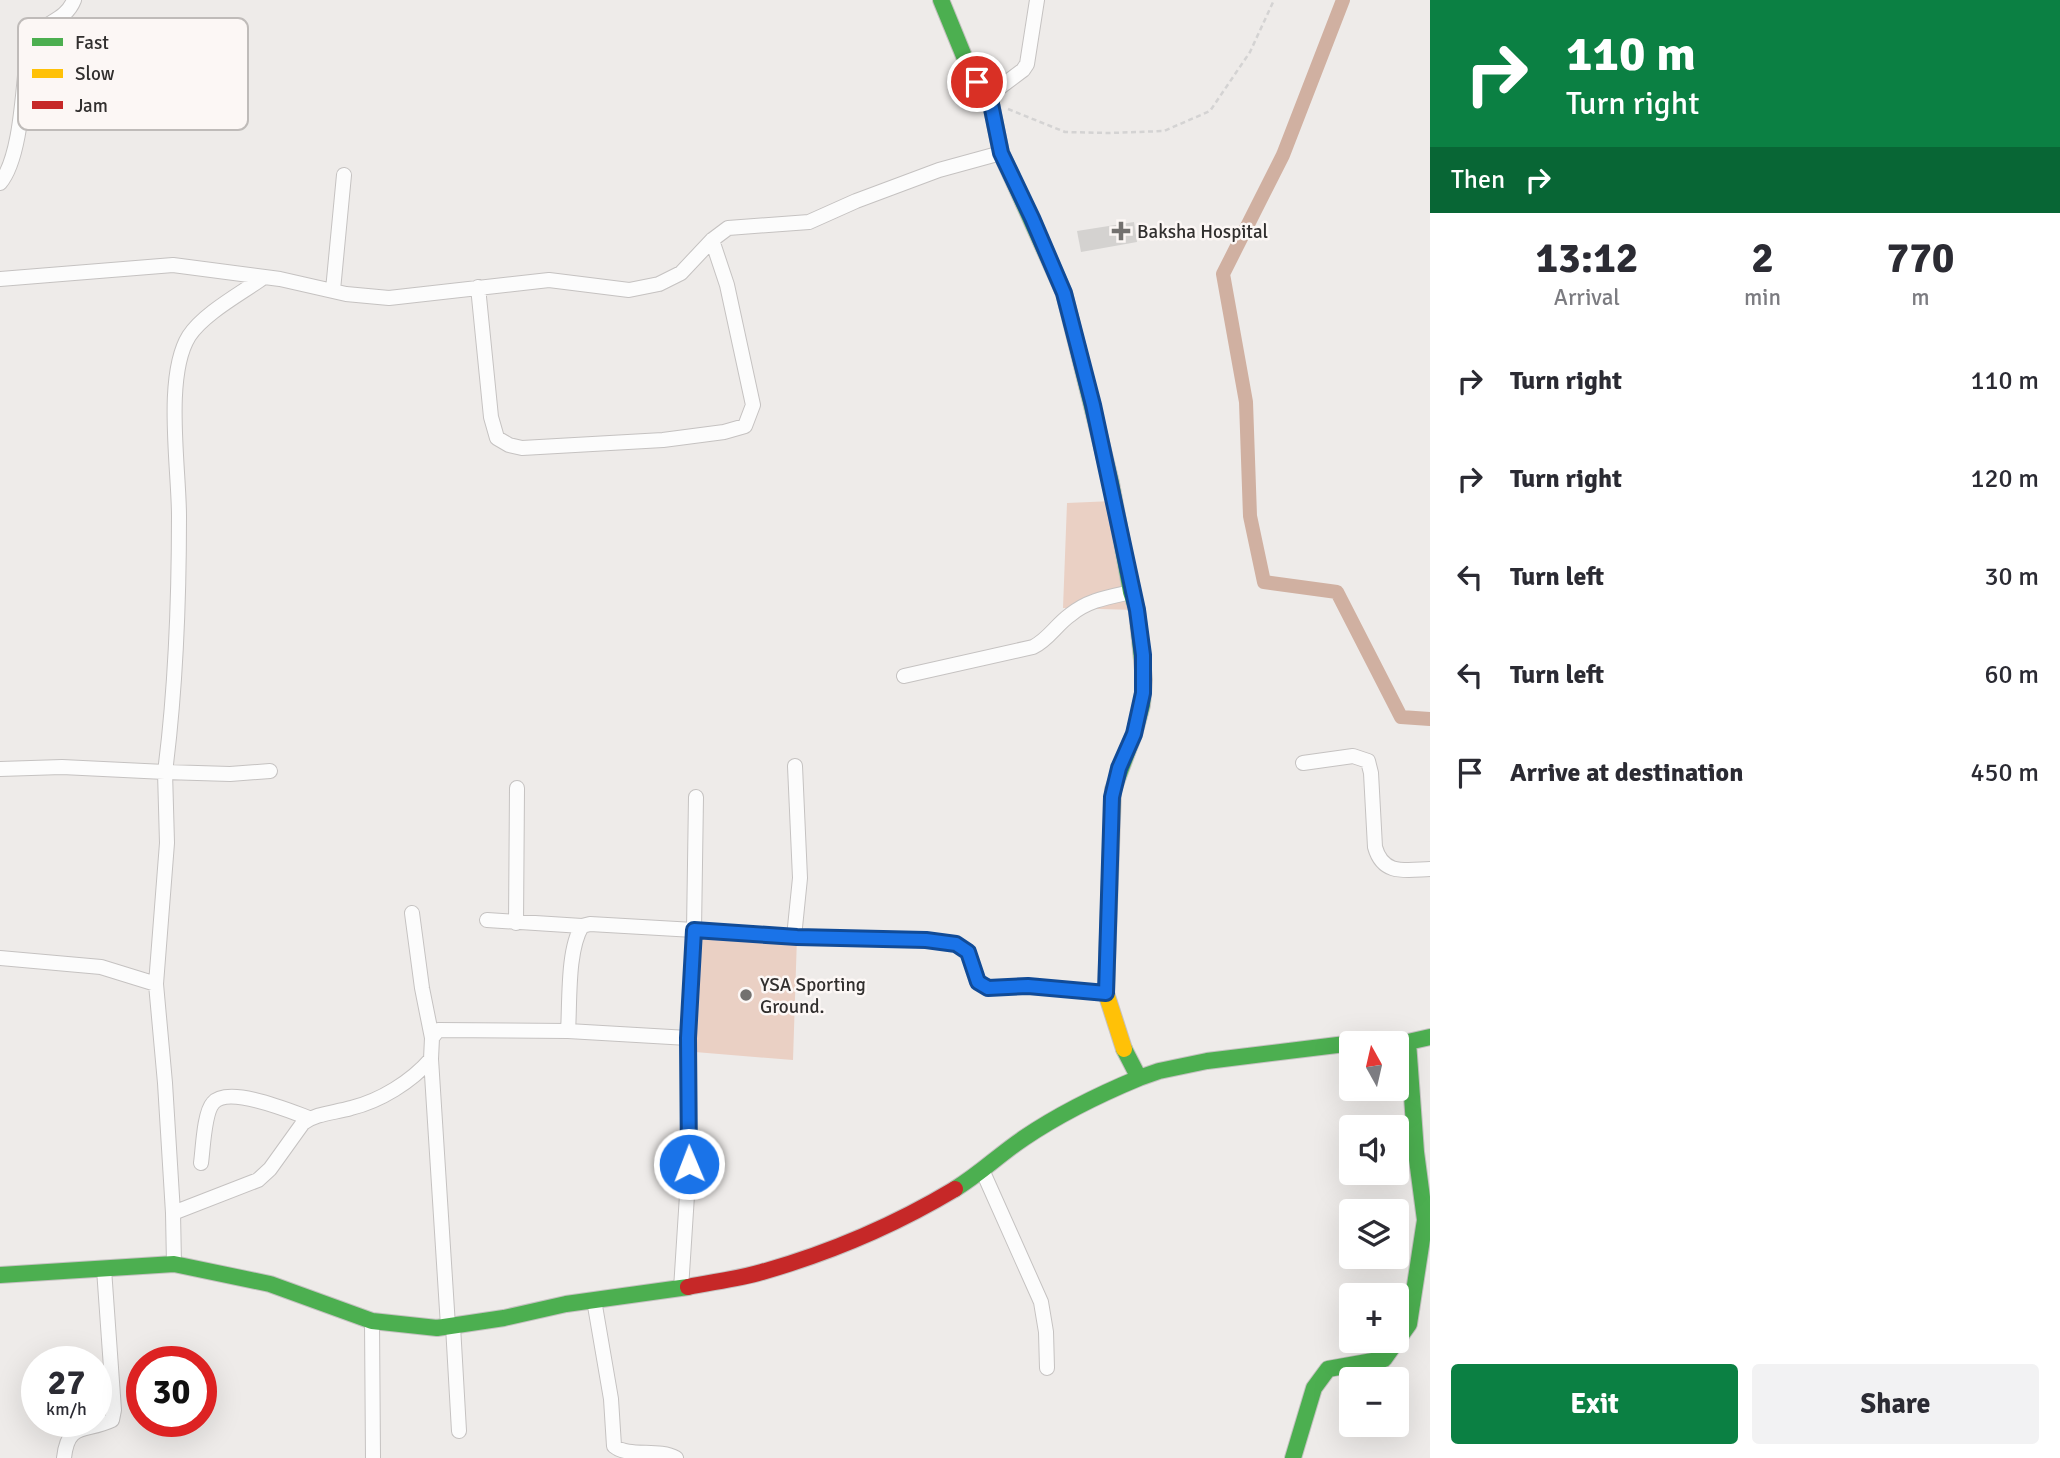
<!DOCTYPE html>
<meta charset="utf-8">
<style>
:root{--surface:#fff;--page:#f2f2f3;--text:#2b2b33;--muted:#7c7c81;--accent:#0b8043}
body{margin:0;font-family:Signika,sans-serif;background:var(--page);color:var(--text);height:100vh;display:flex;flex-direction:column;font-size:26px;white-space:nowrap}
*{box-sizing:border-box;margin:0}
p{font-size:23px;color:var(--muted)}
.icon{flex:none;width:38px;height:38px;fill:none;stroke:currentColor;stroke-width:2;stroke-linecap:round;stroke-linejoin:round}
.map{position:relative;flex:1;overflow:hidden}
.side{display:flex;flex-direction:column;background:var(--surface);width:630px}
.side>*{flex:none}
.hud{background:#0b8043;color:#fff;overflow:hidden}
.needle{width:46px;rotate:352deg}
.buttons{position:absolute;left:1339px;top:1031px;display:grid;gap:14px}
.buttons a{display:grid;place-items:center;width:70px;height:70px;border-radius:7px;background:var(--surface);box-shadow:0 7px 28px #0002;font-size:35px}
.speed{position:absolute;left:21px;top:1346px;display:flex;gap:14px;font-size:35px;font-weight:700;text-align:center}
.speed>*{display:grid;place-content:center;width:91px;height:91px;border-radius:50%;background:var(--surface);box-shadow:0 7px 28px #0002;line-height:1}
.speed small{font-size:18px;font-weight:400}
.speed .limit{border:10px solid #d22;background:#fff;color:#111}
.pin{position:absolute;display:grid;place-items:center;width:60px;height:60px;color:#fff;margin:-30px;border:4px solid #fff;border-radius:50%;box-shadow:0 2px 7px #0007}
.me{position:absolute;width:77px;margin:-38px;rotate:359deg;stroke-linejoin:round;filter:drop-shadow(0 0 5px #0008)}
.turn{display:flex;align-items:center;gap:24px;height:147px;padding:0 21px;font-size:32px}
.turn .icon{width:91px;height:91px;stroke-width:2.5}
.turn b{display:block;font-size:49px;line-height:60px}
.then{display:flex;align-items:center;height:66px;padding:0 21px;background:#0003;gap:14px;font-size:26px}
.eta{display:flex;justify-content:space-evenly;align-items:center;height:119px;text-align:center}
.eta b{font-size:42px;font-weight:700;line-height:49px}
.cta{display:flex;gap:14px;margin-top:auto;padding:14px 21px}
.cta a{flex:1;height:80px;border-radius:7px;background:var(--accent);color:#fff;font-size:28px;font-weight:700;line-height:80px;text-align:center}
.cta a+a{background:var(--page);color:var(--text)}
ul{padding:0;list-style:none}
li{display:flex;align-items:center;gap:21px;height:98px;padding:0 21px}
li div{flex:1}
li b{display:block;font-size:26px}
li em{font-style:normal}
main{display:flex;flex:1;min-height:0}
.map>svg:first-child{display:block}
.green{fill:#ead0c4}
.lines{fill:none;stroke-linecap:round;stroke-linejoin:round}
.canal{stroke:#d0b0a1;stroke-width:14}
.building{fill:#d4d2d0}
.street-casing{stroke:#c5c2c1;stroke-width:16}
.fast-casing{stroke:#c5c2c1;stroke-width:18}
.slow-casing{stroke:#c5c2c1;stroke-width:18}
.jam-casing{stroke:#c5c2c1;stroke-width:18}
.path{stroke:#d4d3d3;stroke-width:2.5;stroke-dasharray:5 3.5;stroke-linecap:butt}
.street{stroke:#fcfcfc;stroke-width:14}
.fast{stroke:#4caf50;stroke-width:16}
.slow{stroke:#ffc107;stroke-width:16}
.jam{stroke:#c62828;stroke-width:16}
.route-casing{stroke:#114b97;stroke-width:18}
.route{stroke:#1a73e8;stroke-width:12}
.poi-dot{fill:#73716f;stroke:#fcf7f5;stroke-width:2.5}
.labels{text-anchor:middle;stroke-width:5;stroke-linejoin:round;paint-order:stroke}
.poi-label{font-size:19px;fill:#312f2e;stroke:#fcf7f5;text-anchor:start}
.key{fill:#fcf7f5;stroke:#bfbbb9;stroke-width:2}
.key-label{font-size:19px;fill:#312f2e}
</style>
<main>
<div class="map">
<svg width="1430" height="1458" viewBox="0 0 1430 1458">
<rect width="100%" height="100%" fill="#eeebe9"/>
<!-- green -->
<path class="green" d="M1113,501l24,109 -74,-2 4,-105z
M701,930l96,7 -4,123 -98,-8z"/>
<g class="lines">
<!-- canal -->
<path class="canal" d="M1343,0l-60,155 -60,119 23,128 4,114 14,66 73,10 64,125 29,2"/>
</g>
<!-- building -->
<path class="building" d="M1134,222l3,20 -56,10 -4,-21z"/>
<g class="lines">
<defs>
<path id="street" d="M987,97l36,-27 4,-6 10,-64
M0,183c22,-26 23,-100 28,-136 9,-26 36,-22 46,-47
M0,279l173,-14 107,14 66,15 43,4 160,-18 80,10 30,-6 22,-11 31,-33 16,-12 81,-6 47,-21 83,-31 62,-17
M478,287l13,130 6,21 12,7 13,3 141,-8 61,-8 21,-6 8,-21 -26,-120 -15,-45
M333,290l11,-115
M904,676l129,-29c15,-7 23,-22 37,-32 18,-15 39,-18 61,-23
M1303,763l50,-7 15,5 3,12 4,74c8,29 31,23 55,22
M0,769l62,-2 103,5c11,-85 14,-171 14,-256 0,-48 -15,-140 10,-180 15,-23 53,-43 75,-59
M412,913l10,75 10,50
M487,920l95,6
M516,923l1,-135
M794,937l6,-59 -5,-112
M0,958l101,9 55,17
M568,1031l120,7
M431,1059l17,267
M201,1163c2,-14 3,-50 12,-60 15,-18 77,8 96,15
M983,1172l58,130 5,30 1,36
M173,1213l-8,-130 -9,-99 11,-141 -2,-71 65,2 40,-3
M174,1264l-1,-51 85,-33 12,-11 33,-46c14,-10 31,-10 48,-15 29,-7 60,-26 80,-49l1,-21 6,-8 130,1c2,-28 -1,-81 14,-105l8,-2 104,6 2,-133
M681,1289l8,-125 -1,-126 6,-108 103,7 129,3 30,4 12,8 10,30 10,6 40,-2 78,7
M594,1300l17,99 3,47c15,12 44,2 62,12
M372,1321l1,137
M453,1326l6,105
M64,1458c4,-37 21,-25 48,-38l2,-10 -10,-141"/>
<path id="fast" d="M941,0l27,66 23,38 10,49 63,140 47,190 20,109 6,18 7,70 -2,25 -8,29 -21,56
M1124,1049l15,29 20,-7 48,-10 163,-20 38,1 22,-5
M955,1189c26,-16 45,-35 69,-51 37,-25 74,-43 115,-60
M0,1275l174,-11 96,20 102,37 65,7 67,-10 62,-14 122,-17
M1293,1458l21,-70 14,-19 56,-10 25,-35 16,-104 -9,-68 -8,-110"/>
<path id="slow" d="M1113,790l-7,203 18,56"/>
<path id="jam" d="M688,1287c24,-5 50,-8 74,-15 67,-19 133,-47 193,-83"/>
</defs>
<!-- street casing -->
<use href="#street" class="street-casing"/>
<!-- fast casing -->
<use href="#fast" class="fast-casing"/>
<!-- slow casing -->
<use href="#slow" class="slow-casing"/>
<!-- jam casing -->
<use href="#jam" class="jam-casing"/>
<!-- path -->
<path class="path" d="M1008,109l57,23 45,1 54,-2 46,-20 40,-59 24,-52"/>
<!-- street -->
<use href="#street" class="street"/>
<!-- fast -->
<use href="#fast" class="fast"/>
<!-- slow -->
<use href="#slow" class="slow"/>
<!-- jam -->
<use href="#jam" class="jam"/>
</g>
<g class="lines">
<defs>
<path id="route" d="M689,1164l-1,-126 6,-108 103,7 129,3 30,4 12,8 10,30 10,6 40,-2 78,7 6,-196 7,-29 15,-34 9,-41v-38l-6,-45 -44,-205 -29,-112 -32,-75 -31,-65 -10,-49 -14,-22"/>
</defs>
<!-- route casing -->
<use href="#route" class="route-casing"/>
<!-- route -->
<use href="#route" class="route"/>
</g>
<!-- markers -->
<g class="poi-dot">
<path d="M1117.5 220.5h7v7h7v7h-7v7h-7v-7h-7v-7h7z"/>
<circle cx="746" cy="995" r="7"/>
</g>
<g class="labels">
<!-- poi labels -->
<g class="poi-label">
<text x="1137" y="238">Baksha Hospital</text>
<text x="760" y="991">YSA Sporting<tspan x="760" dy="22">Ground.</tspan></text>
</g>
</g>
<!-- legend -->
<rect x="18" y="18" width="230" height="112" rx="10" class="key"/>
<rect x="32" y="38" width="31" height="8" fill="#4caf50"/>
<rect x="32" y="69" width="31" height="9" fill="#ffc107"/>
<rect x="32" y="101" width="31" height="8" fill="#c62828"/>
<g class="key-label">
<text x="75" y="49">Fast</text>
<text x="75" y="80">Slow</text>
<text x="75" y="112">Jam</text>
</g>
</svg>
<div class="buttons">
<a><svg class="needle" viewBox="-14 -14 28 28"><path d="M0-13l5 13h-10z" fill="#e53935"/><path d="M0 13l5-13h-10z" fill="#7c7c81"/></svg></a>
<a><svg class="icon" aria-label="sound" viewBox="0 0 24 24"><path d="M4 9h4l5-4v14l-5-4H4zM17 9q2 3 0 6"/></svg></a>
<a><svg class="icon" aria-label="layers" viewBox="0 0 24 24"><path d="M12 4l9 5-9 5-9-5zM3 14l9 5 9-5"/></svg></a>
<a>+</a>
<a>−</a>
</div>
<div class="speed"><div>27<small>km/h</small></div><div class="limit">30</div></div>
<div class="pin" style="left:977px;top:82px;background:#d93025"><svg class="icon" aria-label="arrive" viewBox="0 0 24 24"><path d="M6 21V4h12l-3 4 3 4H6"/></svg></div>
<svg class="me" style="left:689px;top:1164px" viewBox="-20 -20 40 40"><circle r="17" fill="#1a73e8" stroke="#fff" stroke-width="3"/><path d="M0-11L8 9 0 5-8 9z" fill="#fff"/></svg>
</div>
<section class="side">
<div class="hud">
<div class="turn"><svg class="icon" aria-label="right" viewBox="0 0 24 24"><path d="M7 20v-9h11M14 6l5 5-5 5"/></svg><div><b>110 m</b>Turn right</div></div>
<div class="then">Then<svg class="icon" aria-label="right" viewBox="0 0 24 24"><path d="M7 20v-9h11M14 6l5 5-5 5"/></svg></div>
</div>
<div class="eta">
<div><b>13:12</b><p>Arrival</p></div>
<div><b>2</b><p>min</p></div>
<div><b>770</b><p>m</p></div>
</div>
<ul>
<li><svg class="icon" aria-label="right" viewBox="0 0 24 24"><path d="M7 20v-9h11M14 6l5 5-5 5"/></svg><div><b>Turn right</b></div><em>110 m</em></li>
<li><svg class="icon" aria-label="right" viewBox="0 0 24 24"><path d="M7 20v-9h11M14 6l5 5-5 5"/></svg><div><b>Turn right</b></div><em>120 m</em></li>
<li><svg class="icon" aria-label="left" viewBox="0 0 24 24"><path d="M17 20v-9H6M10 6l-5 5 5 5"/></svg><div><b>Turn left</b></div><em>30 m</em></li>
<li><svg class="icon" aria-label="left" viewBox="0 0 24 24"><path d="M17 20v-9H6M10 6l-5 5 5 5"/></svg><div><b>Turn left</b></div><em>60 m</em></li>
<li><svg class="icon" aria-label="arrive" viewBox="0 0 24 24"><path d="M6 21V4h12l-3 4 3 4H6"/></svg><div><b>Arrive at destination</b></div><em>450 m</em></li>
</ul>
<div class="cta"><a>Exit</a><a>Share</a></div>
</section>
</main>
